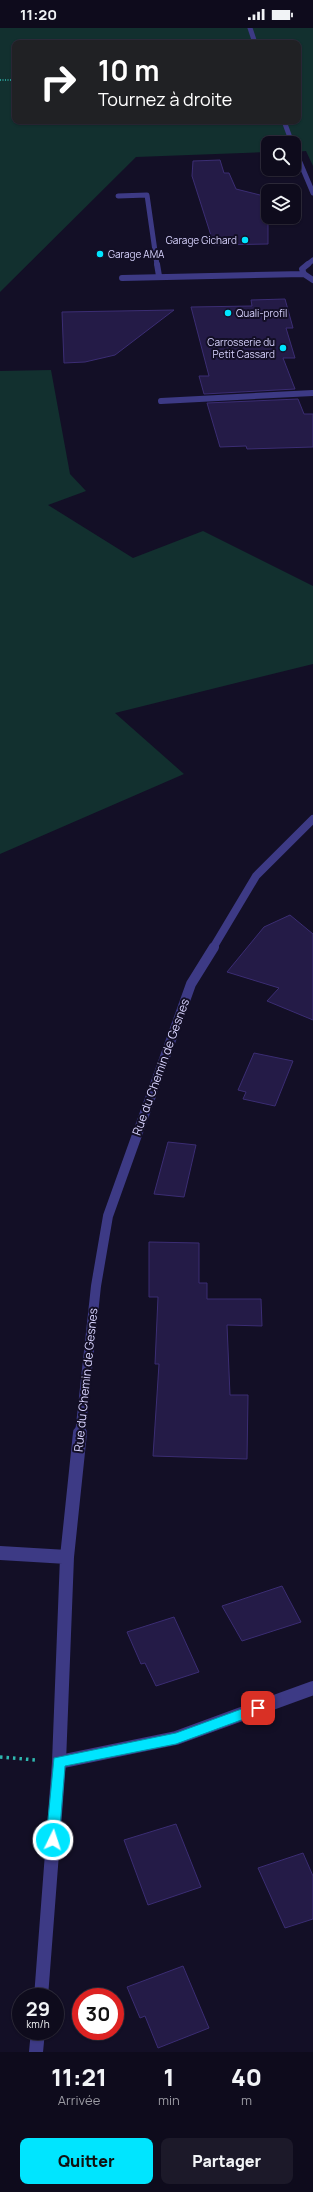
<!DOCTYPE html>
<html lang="fr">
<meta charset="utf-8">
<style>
:root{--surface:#0e0b1c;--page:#1c1929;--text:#f1f3f6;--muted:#9b9ba3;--line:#2e2b3b;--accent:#00e5ff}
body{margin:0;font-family:Manrope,sans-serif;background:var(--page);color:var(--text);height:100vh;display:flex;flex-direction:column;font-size:15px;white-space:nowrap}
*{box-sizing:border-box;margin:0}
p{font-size:13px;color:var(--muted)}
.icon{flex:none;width:22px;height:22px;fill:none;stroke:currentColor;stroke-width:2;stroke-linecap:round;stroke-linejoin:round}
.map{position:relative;height:2024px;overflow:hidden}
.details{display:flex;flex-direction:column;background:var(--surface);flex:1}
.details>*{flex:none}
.banner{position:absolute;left:12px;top:12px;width:289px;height:84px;border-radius:8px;box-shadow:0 1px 3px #0004,0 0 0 1px var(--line);background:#202124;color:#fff;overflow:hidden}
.buttons{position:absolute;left:261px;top:108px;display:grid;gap:8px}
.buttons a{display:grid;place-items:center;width:40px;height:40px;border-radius:8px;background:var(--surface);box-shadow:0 1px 3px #0004,0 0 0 1px var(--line);font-size:20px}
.speed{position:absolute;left:12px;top:1960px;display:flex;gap:8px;font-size:20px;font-weight:700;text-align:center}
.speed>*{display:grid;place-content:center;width:52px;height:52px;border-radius:50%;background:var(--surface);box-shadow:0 1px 3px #0004,0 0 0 1px var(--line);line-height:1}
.speed small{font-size:10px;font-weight:400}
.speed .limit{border:6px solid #d22;background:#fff;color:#111}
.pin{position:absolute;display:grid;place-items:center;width:34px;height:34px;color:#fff;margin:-17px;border-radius:8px;box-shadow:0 2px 6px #0006}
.me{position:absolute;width:44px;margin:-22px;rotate:4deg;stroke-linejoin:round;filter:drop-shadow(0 0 3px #0008)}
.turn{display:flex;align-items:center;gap:14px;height:84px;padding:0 20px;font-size:18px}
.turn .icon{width:52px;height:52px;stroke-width:2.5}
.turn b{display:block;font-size:28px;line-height:34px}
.eta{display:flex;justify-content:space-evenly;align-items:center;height:68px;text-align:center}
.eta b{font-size:24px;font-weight:800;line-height:28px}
.button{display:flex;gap:8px;margin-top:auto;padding:8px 20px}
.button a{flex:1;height:46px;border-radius:8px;background:var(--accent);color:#111;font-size:16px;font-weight:800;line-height:46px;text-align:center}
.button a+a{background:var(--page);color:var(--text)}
.status{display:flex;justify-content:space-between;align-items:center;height:28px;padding:0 20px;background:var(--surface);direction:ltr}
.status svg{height:11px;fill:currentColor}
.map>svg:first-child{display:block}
.green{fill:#12302f;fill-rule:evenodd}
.building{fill:#241b47;stroke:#3b2d73}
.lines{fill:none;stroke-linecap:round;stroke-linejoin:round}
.path-far1{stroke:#2fb8b0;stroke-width:1.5;stroke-dasharray:1 1.5;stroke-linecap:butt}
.path{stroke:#2fb8b0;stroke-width:3.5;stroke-dasharray:2.5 4;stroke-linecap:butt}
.minor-far4{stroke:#3d3a85;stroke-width:5}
.minor-far3{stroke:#3d3a85;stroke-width:6}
.minor-far2{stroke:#3d3a85;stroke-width:8}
.minor-far1{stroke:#3d3a85;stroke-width:10}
.minor{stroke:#3d3a85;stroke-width:14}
.route{fill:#00e5ff;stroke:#0095a6}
.poi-dot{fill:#00e5ff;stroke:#130f26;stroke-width:1.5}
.labels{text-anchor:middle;stroke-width:4;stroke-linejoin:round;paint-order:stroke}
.far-poi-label{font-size:10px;fill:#d9d4ff;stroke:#130f26;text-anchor:end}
.street-label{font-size:12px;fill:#d9d4ff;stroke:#130f26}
</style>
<div class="status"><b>11:20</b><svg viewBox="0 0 49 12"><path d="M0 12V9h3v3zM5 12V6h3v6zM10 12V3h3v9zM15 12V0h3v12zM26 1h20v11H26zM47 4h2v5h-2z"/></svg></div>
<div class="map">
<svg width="313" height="2024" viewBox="0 0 313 2024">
<rect width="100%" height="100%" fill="#130f26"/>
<!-- green -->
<path class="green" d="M0,0h313v138l-7,-15 -12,1v-9h-26v9l-132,5 -136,135zM15,15h283v78h-283z
M51,342l19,104 16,17 -38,14 85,53 70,-27 110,55v78l-198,49 69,61 -184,80v-483z"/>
<!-- building -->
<path class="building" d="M220,132l4,13h5l7,16 28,7 4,13v35l-54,1 -22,-69 1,-15z
M285,271l8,29h-7l9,30h-12l12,31 -91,5 -5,-18h10l-18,-69 61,-1 -1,-6z
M174,282l-59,45 -30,7 -21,1 -2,-51z
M298,371l6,15h9v33l-66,2 -1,-3 -26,1 -13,-44z
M290,887l23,19v86l-46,-19 12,-13 -52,-16 37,-45z
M254,1025l39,8 -18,45 -32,-7 3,-7 -8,-2z
M168,1114l28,3 -12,52 -30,-3z
M149,1214l50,1v40h8v16h54l1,27 -35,-1 3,70h18l-1,64 -94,-3 6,-92h-4l3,-67h-9z
M282,1558l19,36 -59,19 -20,-35z
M174,1589l25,55 -43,14 -11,-23 -4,1 -14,-32z
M176,1796l25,63 -53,18 -24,-65z
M303,1825l10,23v43l-28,9 -27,-60z
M183,1938l26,62 -51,20 -13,-32 -5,2 -13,-31z"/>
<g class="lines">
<!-- path-far1 -->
<path class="path-far1" d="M0,52h15"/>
<!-- path -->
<path class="path" d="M0,1729l36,3"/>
<!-- minor-far4 -->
<path class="minor-far4" d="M250,0l5,15
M284,93l8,22
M294,120l19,45
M118,168l29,-1 10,70
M307,237l6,-5"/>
<!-- minor-far3 -->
<path class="minor-far3" d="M157,236l2,12
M308,236l-6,5 2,5 9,6
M122,250l182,-4
M161,373l152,-8"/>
<!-- minor-far2 -->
<path class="minor-far2" d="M213,920l43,-72 57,-57"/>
<!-- minor-far1 -->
<path class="minor-far1" d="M80,1406l16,-148 12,-70 83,-232 23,-37"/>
<!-- minor -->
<path class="minor" d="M0,1525l67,4
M59,1734l117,-24 137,-50
M41,1969l18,-235 8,-205 13,-124
M36,2024l2,-21"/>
</g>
<!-- route -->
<path class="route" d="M258,1675l5,2 2,3 -2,4 -87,32 -111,22 -6,74 -2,4 -4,2 -5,-2 -2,-4 8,-82 122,-25z"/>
<!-- markers -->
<g class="poi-dot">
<circle cx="245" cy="212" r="4"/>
<circle cx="100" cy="226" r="4"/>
<circle cx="228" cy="285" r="4"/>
<circle cx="283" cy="320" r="4"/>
</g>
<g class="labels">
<!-- far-poi labels -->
<g class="far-poi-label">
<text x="237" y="216">Garage Gichard</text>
<text x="108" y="230" text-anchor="start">Garage AMA</text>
<text x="236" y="289" text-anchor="start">Quali-profil</text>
<text x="275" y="318">Carrosserie du<tspan x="275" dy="12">Petit Cassard</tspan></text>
</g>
<!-- street labels -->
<g class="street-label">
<text transform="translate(161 1039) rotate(-70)" y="4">Rue du Chemin de Gesnes</text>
<text transform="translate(86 1352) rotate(-84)" y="4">Rue du Chemin de Gesnes</text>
</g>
</g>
</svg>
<div class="buttons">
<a><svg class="icon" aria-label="search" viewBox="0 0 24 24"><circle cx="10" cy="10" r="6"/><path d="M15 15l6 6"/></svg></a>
<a><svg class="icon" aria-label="layers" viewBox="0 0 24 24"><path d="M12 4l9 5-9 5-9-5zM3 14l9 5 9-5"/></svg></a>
</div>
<div class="speed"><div>29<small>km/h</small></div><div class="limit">30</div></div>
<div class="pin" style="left:258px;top:1680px;background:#d93025"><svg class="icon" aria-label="arrive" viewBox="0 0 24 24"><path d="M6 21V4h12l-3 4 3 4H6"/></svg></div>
<svg class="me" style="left:53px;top:1812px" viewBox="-20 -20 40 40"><circle r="17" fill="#00e5ff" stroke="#fff" stroke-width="3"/><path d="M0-11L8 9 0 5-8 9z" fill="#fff"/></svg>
<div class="banner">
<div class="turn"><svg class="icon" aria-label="right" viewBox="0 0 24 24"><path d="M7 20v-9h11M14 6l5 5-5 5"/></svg><div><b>10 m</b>Tournez à droite</div></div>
</div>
</div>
<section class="details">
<div class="eta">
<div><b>11:21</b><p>Arrivée</p></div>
<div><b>1</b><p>min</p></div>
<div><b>40</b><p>m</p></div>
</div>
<div class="button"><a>Quitter</a><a>Partager</a></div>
</section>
